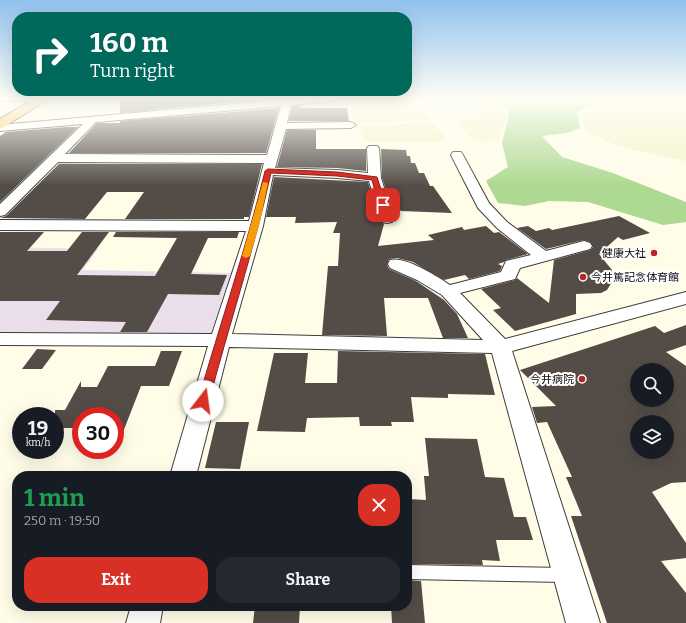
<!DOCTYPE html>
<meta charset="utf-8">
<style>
:root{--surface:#171b24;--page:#242831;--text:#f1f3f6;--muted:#9ea1a6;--accent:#d93025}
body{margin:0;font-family:Bitter,"Noto Sans JP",serif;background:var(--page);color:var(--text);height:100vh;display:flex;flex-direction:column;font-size:15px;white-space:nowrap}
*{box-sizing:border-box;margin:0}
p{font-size:13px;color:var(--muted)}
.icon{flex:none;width:22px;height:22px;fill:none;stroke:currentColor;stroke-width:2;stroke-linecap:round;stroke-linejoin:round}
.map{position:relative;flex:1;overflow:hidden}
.panel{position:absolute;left:12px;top:471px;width:400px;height:140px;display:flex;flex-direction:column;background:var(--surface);border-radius:16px;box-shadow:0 4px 16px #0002}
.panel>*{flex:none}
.top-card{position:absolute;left:12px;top:12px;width:400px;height:84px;border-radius:16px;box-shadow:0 4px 16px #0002;background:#00695c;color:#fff;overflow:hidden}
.controls{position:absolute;left:630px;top:363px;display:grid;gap:8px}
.controls a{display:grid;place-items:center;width:44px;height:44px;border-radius:50%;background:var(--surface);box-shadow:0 4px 16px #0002;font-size:20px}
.speed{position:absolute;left:12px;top:407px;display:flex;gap:8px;font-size:20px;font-weight:700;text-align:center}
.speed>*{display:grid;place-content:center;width:52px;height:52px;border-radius:50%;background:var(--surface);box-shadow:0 4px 16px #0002;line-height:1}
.speed small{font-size:10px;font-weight:400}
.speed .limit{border:6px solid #d22;background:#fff;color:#111}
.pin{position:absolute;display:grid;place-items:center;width:34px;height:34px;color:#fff;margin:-17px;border-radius:8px;box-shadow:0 2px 6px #0006}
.me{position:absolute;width:44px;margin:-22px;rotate:15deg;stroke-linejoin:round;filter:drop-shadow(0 0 3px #0008)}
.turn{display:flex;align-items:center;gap:14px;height:84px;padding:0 12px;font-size:18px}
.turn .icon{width:52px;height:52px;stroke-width:2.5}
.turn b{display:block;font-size:28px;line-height:34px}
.round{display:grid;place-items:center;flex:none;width:42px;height:42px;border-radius:16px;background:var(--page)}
.summary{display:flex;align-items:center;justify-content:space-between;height:68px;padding:0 12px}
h1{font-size:24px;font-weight:700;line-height:30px;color:#1e9e55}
.primary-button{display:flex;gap:8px;margin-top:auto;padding:8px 12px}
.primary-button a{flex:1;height:46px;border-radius:16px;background:var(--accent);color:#fff;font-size:16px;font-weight:700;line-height:46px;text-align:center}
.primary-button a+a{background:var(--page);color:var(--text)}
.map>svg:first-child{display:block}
.industrial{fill:#e9deea}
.farmland{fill:#f4f3c9}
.forest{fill:#add992}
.building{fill:#534c47;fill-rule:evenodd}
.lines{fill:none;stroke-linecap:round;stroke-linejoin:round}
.service-casing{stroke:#3d3d3d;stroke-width:2}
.minor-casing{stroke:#3d3d3d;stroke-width:2}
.trunk-casing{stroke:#1b1b1b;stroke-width:2}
.service{fill:#fff;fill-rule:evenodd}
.minor{fill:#fff;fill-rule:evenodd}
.trunk{fill:#f7c256;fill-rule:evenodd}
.route{fill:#d93025;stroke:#8d1f18}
.slow{fill:#f59e0b}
.poi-dot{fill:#ba2523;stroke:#fff;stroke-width:1.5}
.labels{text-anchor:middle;stroke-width:4;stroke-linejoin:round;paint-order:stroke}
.poi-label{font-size:11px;fill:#0a0a0a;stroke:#fff;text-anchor:end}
</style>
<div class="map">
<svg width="686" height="623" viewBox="0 0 686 623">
<rect width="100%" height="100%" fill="#fffce8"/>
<!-- industrial -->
<path class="industrial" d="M0,247l98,2 -15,21 148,3 -22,65 -209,-2z"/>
<!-- farmland -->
<path class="farmland" d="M661,98h25v63l-57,-12 -23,-8 -18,-9 -5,-9v-10l15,-9z
M502,105l3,2 3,7 -10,26 -15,1 -12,-3 -14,-18 26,-1 -7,-13z
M420,106l3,1 8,12 -3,2 -74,2 -2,-14 4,-1z
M429,122l4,1 12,14 -2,4h-73l-6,-1 -5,-13z"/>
<!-- forest -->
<path class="forest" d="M503,98h140l-49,5 -17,10 3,15 -13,5 -25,3 20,21 51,16 73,29v20l-23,3 -75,-23 -39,-1 -24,5 -27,-3 -12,-22 22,-14 -6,-24 7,-29z"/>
<!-- building -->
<path class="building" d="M120,98h138l1,2 -139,13z
M292,106h8v2h47l2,13h-60z
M279,108l-13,45h-197l28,-30h23v-2z
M67,127h11l-78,75v-66l6,-4z
M287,130h29v19h50v22l-29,-3 -60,-1z
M381,149l25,1 1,6h3l1,7h4l4,10h5l6,13h3l19,27 -51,-2 -11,-10 -8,-23z
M59,164h203l-13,53h-5v2h-119l19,-27h-37l-22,27 -85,-1 6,-2z
M274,177l94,5 11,37 5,5 -6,22 56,-6 -6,-5 34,-8 2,3 22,-4 8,7 5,-1 29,22 -22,6 -2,2 -6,2 4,2 -2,5 -31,8 -4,-4 -21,5 -31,-18 -16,-4 -8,1 -2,6 2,4 27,12 28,19 13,14 11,24h-25l-15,-40h-44l3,38 -65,-1 6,-69h10l2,-33h-7l4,-11 -42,1 1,-6h-30z
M619,216l31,17 -27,7 -5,-3 -19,17 13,16v12l-5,8 -6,3 -25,1v20l-61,17 -22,-21 8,-2 -20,-19 34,-9 2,-2 32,25 5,-43 36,-10 3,-3 -3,-5 -6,-2 -38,9 -29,-21 11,-2 8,5 13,-3 3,2z
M0,232h44l-17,19h40l15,-19h27l-32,43 78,1 22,-38 -64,-1 3,-5h123l-2,6h-29l-17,36 36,1 -8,20 -51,-1 -21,38h-27l6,-10 -80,-2 14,-19h-60z
M686,325v20l-20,7 20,14v116l-15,1 -19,9 34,51v15l-25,3 25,32v30h-79l-36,-107h11l-16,-39h6l-25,-55 -10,1 -5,-16 24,-1 -36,-36 135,-44 9,7zM637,370h30v30h-30zM637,422h30v30h-30z
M37,349l19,1 -14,19h-20z
M161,351h21l-13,35h-28l-25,64 -1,-34h-34v12h-26v-18h10l16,-29v6h16l11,-21h47z
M338,351l147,3 10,41 -47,-1v4l-37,-1 3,25h-23l1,4h-32l-1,-9 -52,1 -2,14 -48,-1 17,-78h34l-3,30h32z
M216,422h33l-9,47 -35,-1z
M425,438l52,1 8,38 19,1 10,39h12l7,23h-37l4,21 -18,-1 1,5 -76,-1v-65l19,1 -2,-24h5z
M407,580l14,1 4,42h-33l-1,-17h16z
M255,606h45l-1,17h-46z"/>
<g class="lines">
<defs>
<path id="service" d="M0,99l41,1 2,1 -2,1 -41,-1z
M407,565l158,3 5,2 2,5 -2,5 -5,2 -158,-3z"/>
<path id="minor" d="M299,98h41l-4,3 -45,4 -4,18 64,-1 5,3 -5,3 -65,1 -11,39 62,2 31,3 -1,-25 2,-2h8l2,2 2,30 13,41 -2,3 -5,1 -5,-1 -2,-3 -11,-38 -32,-3 -64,-3 -10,51 -31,108 251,6 -41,-45 -25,-15 -27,-12 -2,-4 2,-4c16,-4 46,16 60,25l51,-13 5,-11 25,-6 -34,-27 -19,-20 -27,-53 2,-3h8l2,3 26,48 18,19 39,29 38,-10 6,2 2,3 -2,3 -70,19 -5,11 -55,14 45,46 181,-47v12l-174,47 88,272h-34l-74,-270 -263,-6 -33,129h-26l38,-130 -208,-1v-12l212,1 34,-103 -246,-1v-10l249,1 15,-58 -206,-1 -53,53 -5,1v-12l83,-80 -83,7v-6zM281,106l-14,49 -202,-1 31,-32z
M131,606h32l-3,17h-34z"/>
<path id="trunk" d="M36,98h14l-46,29 -4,1v-9z"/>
</defs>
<!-- service casing -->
<use href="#service" class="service-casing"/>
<!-- minor casing -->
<use href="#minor" class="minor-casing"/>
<!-- trunk casing -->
<use href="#trunk" class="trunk-casing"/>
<!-- service -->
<use href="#service" class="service"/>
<!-- minor -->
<use href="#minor" class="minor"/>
<!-- trunk -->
<use href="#trunk" class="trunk"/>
</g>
<!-- sky -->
<linearGradient id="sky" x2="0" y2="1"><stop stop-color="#90c2ee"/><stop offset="0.53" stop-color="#fffef5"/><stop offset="1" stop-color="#fffef5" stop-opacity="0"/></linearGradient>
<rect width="686" height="186" fill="url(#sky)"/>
<!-- route -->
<path class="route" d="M268,169l69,3 40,5 9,28 -3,2 -4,-2 -7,-25 -35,-4 -66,-3c-17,77 -42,152 -62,228l-2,2h-8l-1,-2c22,-77 48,-152 67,-230z"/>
<!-- slow -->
<path class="slow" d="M263,182l5,1 -9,43 -9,30 -4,2 -4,-2z"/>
<!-- markers -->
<g class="poi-dot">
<circle cx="654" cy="253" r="4"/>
<circle cx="583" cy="277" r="4"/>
<circle cx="582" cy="379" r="4"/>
</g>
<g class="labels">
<!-- poi labels -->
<g class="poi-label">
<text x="646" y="257">健康大社</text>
<text x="591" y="281" text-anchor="start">今井篤記念体育館</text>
<text x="574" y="383">今井病院</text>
</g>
</g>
</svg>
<div class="controls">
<a><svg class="icon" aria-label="search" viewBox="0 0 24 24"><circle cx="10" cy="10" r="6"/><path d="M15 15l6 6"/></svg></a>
<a><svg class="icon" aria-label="layers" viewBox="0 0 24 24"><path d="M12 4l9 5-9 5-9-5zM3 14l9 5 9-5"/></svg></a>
</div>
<div class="speed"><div>19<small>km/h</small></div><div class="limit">30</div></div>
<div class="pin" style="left:383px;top:205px;background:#d93025"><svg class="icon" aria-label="arrive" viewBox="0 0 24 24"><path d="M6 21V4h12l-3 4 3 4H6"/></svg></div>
<svg class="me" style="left:203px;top:401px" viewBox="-20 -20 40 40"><circle r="19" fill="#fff"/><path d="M0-13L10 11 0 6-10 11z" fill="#d93025"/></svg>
<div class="top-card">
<div class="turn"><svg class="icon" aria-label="right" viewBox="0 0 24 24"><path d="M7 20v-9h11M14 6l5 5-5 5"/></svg><div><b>160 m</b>Turn right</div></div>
</div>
<section class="panel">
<div class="summary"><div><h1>1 min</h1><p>250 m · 19:50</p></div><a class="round" style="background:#d93025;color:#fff"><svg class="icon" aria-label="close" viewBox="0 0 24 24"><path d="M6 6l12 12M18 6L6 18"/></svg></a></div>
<div class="primary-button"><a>Exit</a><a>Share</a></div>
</section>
</div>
